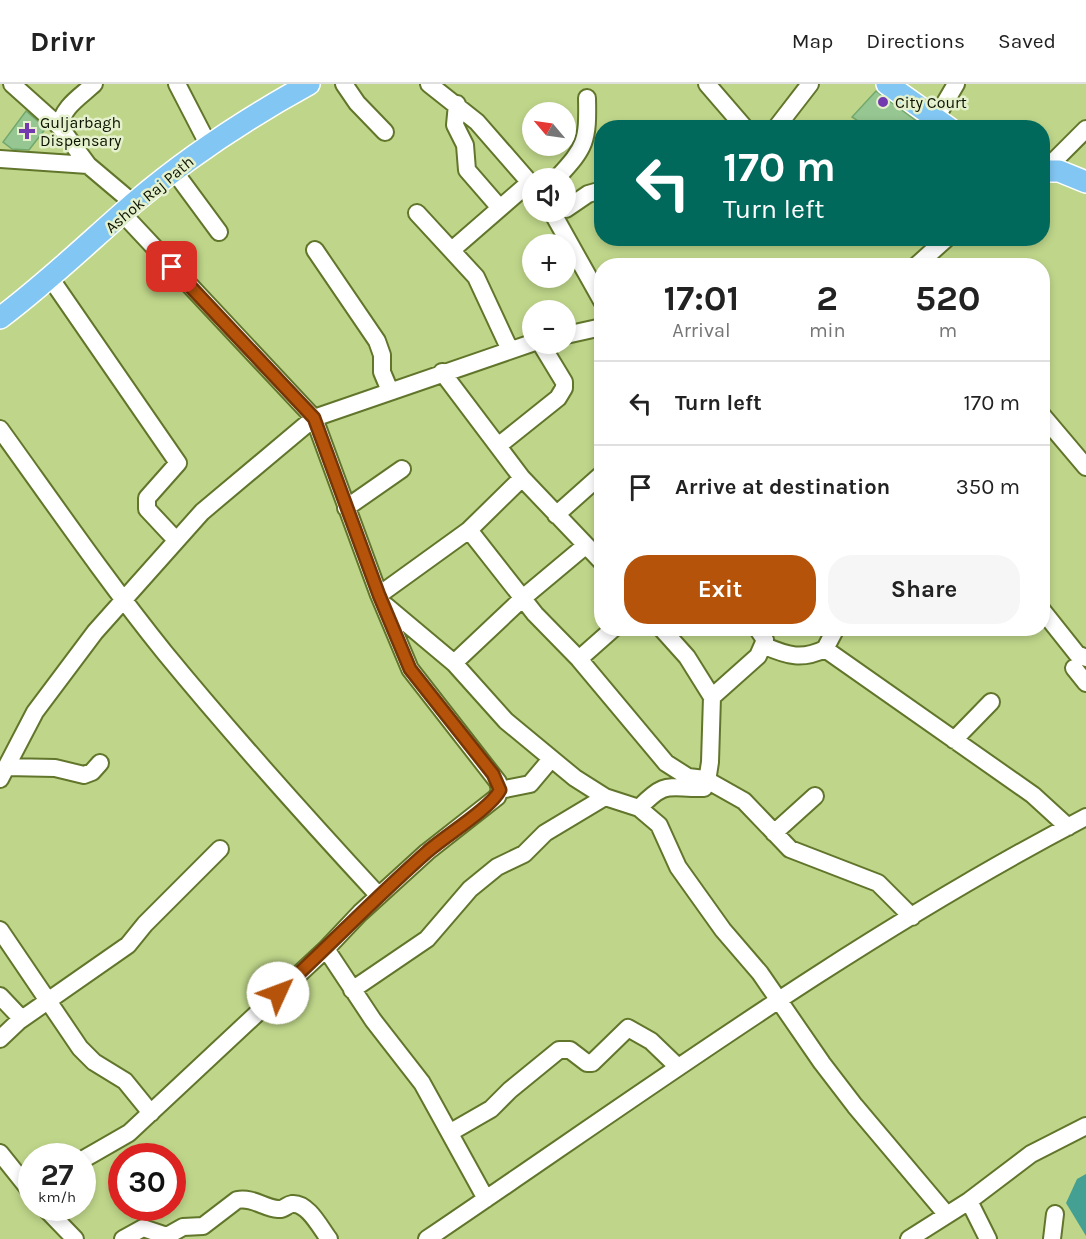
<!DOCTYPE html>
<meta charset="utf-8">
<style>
:root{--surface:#fff;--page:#f6f6f6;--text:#222;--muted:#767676;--line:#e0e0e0;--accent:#b45309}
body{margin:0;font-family:Karla,sans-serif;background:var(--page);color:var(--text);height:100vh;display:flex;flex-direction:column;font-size:22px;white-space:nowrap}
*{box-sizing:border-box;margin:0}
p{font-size:20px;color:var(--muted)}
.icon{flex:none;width:33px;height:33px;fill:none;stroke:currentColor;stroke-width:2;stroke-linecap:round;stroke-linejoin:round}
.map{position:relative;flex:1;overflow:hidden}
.drawer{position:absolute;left:594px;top:174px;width:456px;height:378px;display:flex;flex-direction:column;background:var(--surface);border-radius:24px;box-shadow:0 3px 9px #0003}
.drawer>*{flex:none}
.banner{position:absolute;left:594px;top:36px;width:456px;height:126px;border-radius:24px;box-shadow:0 3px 9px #0003;background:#00695c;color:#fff;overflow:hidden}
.needle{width:39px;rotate:299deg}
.buttons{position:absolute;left:522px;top:18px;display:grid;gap:12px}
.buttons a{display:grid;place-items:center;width:54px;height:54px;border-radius:50%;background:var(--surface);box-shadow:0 3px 9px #0003;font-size:30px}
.speed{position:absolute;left:18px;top:1059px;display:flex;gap:12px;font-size:30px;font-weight:700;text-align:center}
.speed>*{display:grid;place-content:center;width:78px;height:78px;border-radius:50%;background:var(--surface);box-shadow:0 3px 9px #0003;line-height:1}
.speed small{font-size:15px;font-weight:400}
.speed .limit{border:9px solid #d22;background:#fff;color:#111}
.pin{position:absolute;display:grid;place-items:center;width:51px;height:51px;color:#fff;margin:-26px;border-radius:12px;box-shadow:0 3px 9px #0006}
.me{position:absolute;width:66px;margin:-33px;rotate:47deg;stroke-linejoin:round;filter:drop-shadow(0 0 4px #0008)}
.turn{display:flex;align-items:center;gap:21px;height:126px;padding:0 30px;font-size:27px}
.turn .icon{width:78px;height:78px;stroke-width:2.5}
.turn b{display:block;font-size:42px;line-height:51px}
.eta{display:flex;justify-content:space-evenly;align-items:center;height:102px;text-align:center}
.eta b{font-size:36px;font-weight:700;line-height:42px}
.primary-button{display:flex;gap:12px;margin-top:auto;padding:12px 30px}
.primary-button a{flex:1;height:69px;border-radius:24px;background:var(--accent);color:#fff;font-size:24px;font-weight:700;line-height:69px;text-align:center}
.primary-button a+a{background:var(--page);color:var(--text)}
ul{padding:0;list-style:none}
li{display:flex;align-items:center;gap:18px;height:84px;padding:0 30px;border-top:2px solid var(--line)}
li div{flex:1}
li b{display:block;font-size:22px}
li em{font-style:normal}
header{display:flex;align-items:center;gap:36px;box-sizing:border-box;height:84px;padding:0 30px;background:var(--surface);border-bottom:2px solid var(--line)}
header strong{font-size:28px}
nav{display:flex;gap:33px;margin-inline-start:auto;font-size:21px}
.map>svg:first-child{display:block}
.water{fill:#44a093}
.building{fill:#96c691;stroke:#72a86d;stroke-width:1.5}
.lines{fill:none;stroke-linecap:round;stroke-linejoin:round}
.minor-casing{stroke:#61752b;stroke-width:20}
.major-casing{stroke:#fff;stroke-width:24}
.minor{stroke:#fff;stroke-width:16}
.major{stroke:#82c7f3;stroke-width:21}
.route-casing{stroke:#753606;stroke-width:15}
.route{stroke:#b45309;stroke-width:10}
.poi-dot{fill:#733ab0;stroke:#e5f1cc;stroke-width:2}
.labels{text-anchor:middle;stroke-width:5;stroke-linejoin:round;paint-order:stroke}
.poi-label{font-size:16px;fill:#0c1300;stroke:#e5f1cc;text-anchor:start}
.street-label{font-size:16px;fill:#0c1300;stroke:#e5f1cc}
</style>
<header>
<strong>Drivr</strong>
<nav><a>Map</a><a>Directions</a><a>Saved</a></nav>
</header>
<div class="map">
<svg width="1086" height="1155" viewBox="0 0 1086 1155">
<rect width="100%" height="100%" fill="#bfd68a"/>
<!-- water -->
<path class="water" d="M1086,1090v62l-20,-33 11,-24z"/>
<!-- building -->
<path class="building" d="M876,7l4,3 46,34h-57l-17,-11z
M26,27l20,17 -17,22 -17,-1 -9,-7z"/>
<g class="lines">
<defs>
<path id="minor" d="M12,0l48,43
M94,0c-14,13 -32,23 -34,43l28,38 45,38
M177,0l31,60
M344,0l13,19 28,29
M429,0l48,38 55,63
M707,0l38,44
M457,20l-2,21 10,20 2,25 33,38
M936,34l20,-34
M776,44l34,-44
M0,75l88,6
M174,87l45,61
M1044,87l42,-42
M557,94c29,-31 31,-37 30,-80
M566,125l22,-15 14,-4
M552,128l50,89
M417,129l59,64 34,73
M124,131l190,203 65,177 31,74 88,113 2,8 -3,7 -70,55 -67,61 -34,36 47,71 49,63 64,116
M453,165l77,-67
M315,166l62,91 5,14v17l8,19
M916,182l31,-28
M51,195l127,184 -31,35v11l29,31
M566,251l36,-8
M442,288l80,106 80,84
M1042,331l44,52
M0,345c54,75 107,152 165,224 69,84 141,164 214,243
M498,362l60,-48 6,-10v-6l-23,-38
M522,394l-53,52 66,84 44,45 87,104 22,14 17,2 3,-4 2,-13 2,-65 -25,-40 -26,-29
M346,424l56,-39
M556,431l46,-41
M379,511l90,-65
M386,522l68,57 70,-66 61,-51
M1042,526l35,44 9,4
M836,544l-11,21 208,146 35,32
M765,562c23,10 37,14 60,3
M579,575l35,-31
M454,579l52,58 69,57 30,19 34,11 20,17 19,42 45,63 37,43 62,90 33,43 92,109
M1074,584l12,15
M712,613l46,-41 7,-16 -8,-12
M954,656l37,-38
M6,683l49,1 29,7 8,-3 8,-9
M0,695l35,-67 60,-80 107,-120 112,-94 218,-75
M705,695l39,22 46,48 88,34 34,34
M500,706l30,-6 21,-25
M639,724c28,-29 29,-19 65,-20
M774,749l41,-37
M0,846l80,118 14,14 31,19 26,32
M352,906l75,-51 43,-50 27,-22 27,-13 21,-21 60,-36
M0,912l18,19 1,6 -19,18
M19,937l109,-76 17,-21 75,-75
M451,1048l40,-23 19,-19 49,-40h11l17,13h5l36,-35 23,13 27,26
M0,1069l28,35 4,-2
M82,1076l47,-27 197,-184
M969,1117l19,38
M45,1124l30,31
M123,1155l20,-11 24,8 16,-9 20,-1 34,-26c16,-3 27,8 41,9 6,1 8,-4 14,-5 16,-2 29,25 37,35
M427,1155c216,-146 427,-301 659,-422
M909,1155l60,-38 62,-47 55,-28
M1052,1155l3,-25"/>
<path id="major" d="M887,0l62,44
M1042,87h17l27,11
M0,234c48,-36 90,-77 135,-116 54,-46 112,-84 174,-118"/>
</defs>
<!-- minor casing -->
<use href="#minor" class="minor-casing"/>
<!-- major casing -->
<use href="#major" class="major-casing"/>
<!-- minor -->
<use href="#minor" class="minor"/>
<!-- major -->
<use href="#major" class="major"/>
</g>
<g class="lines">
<defs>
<path id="route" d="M172,183l142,151 65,177 31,74 83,105 7,16c-9,18 -55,46 -73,62 -51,45 -98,94 -149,141"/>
</defs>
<!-- route casing -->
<use href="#route" class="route-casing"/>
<!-- route -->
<use href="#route" class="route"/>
</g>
<!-- markers -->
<g class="poi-dot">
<circle cx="883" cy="18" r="6"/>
<path d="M24 38h6v6h6v6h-6v6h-6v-6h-6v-6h6z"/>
</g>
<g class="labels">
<!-- poi labels -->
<g class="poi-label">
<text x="895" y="24">City Court</text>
<text x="40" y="44">Guljarbagh<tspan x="40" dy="18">Dispensary</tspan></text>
</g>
<!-- street labels -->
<g class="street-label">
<text transform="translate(149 110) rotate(-40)" y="6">Ashok Raj Path</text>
</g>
</g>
</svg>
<div class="buttons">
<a><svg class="needle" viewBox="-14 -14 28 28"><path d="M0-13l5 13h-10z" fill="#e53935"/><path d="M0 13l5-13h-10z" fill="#767676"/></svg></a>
<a><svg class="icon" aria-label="sound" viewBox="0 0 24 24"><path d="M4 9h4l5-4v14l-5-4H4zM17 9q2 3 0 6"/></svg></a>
<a>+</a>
<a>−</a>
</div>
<div class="speed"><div>27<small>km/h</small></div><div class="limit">30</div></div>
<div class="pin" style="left:172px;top:183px;background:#d93025"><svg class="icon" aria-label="arrive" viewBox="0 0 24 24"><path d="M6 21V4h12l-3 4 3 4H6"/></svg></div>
<svg class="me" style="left:278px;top:909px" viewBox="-20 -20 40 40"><circle r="19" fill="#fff"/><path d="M0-13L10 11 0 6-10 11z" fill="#b45309"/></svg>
<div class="banner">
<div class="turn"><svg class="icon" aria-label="left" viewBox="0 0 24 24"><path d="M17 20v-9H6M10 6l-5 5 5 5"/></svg><div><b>170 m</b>Turn left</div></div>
</div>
<section class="drawer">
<div class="eta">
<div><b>17:01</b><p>Arrival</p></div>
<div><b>2</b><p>min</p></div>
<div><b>520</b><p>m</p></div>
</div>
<ul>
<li><svg class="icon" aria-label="left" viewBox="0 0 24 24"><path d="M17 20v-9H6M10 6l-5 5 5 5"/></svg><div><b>Turn left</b></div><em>170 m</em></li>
<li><svg class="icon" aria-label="arrive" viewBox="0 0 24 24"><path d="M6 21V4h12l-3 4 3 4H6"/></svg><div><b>Arrive at destination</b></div><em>350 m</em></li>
</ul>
<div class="primary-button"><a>Exit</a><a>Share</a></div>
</section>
</div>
